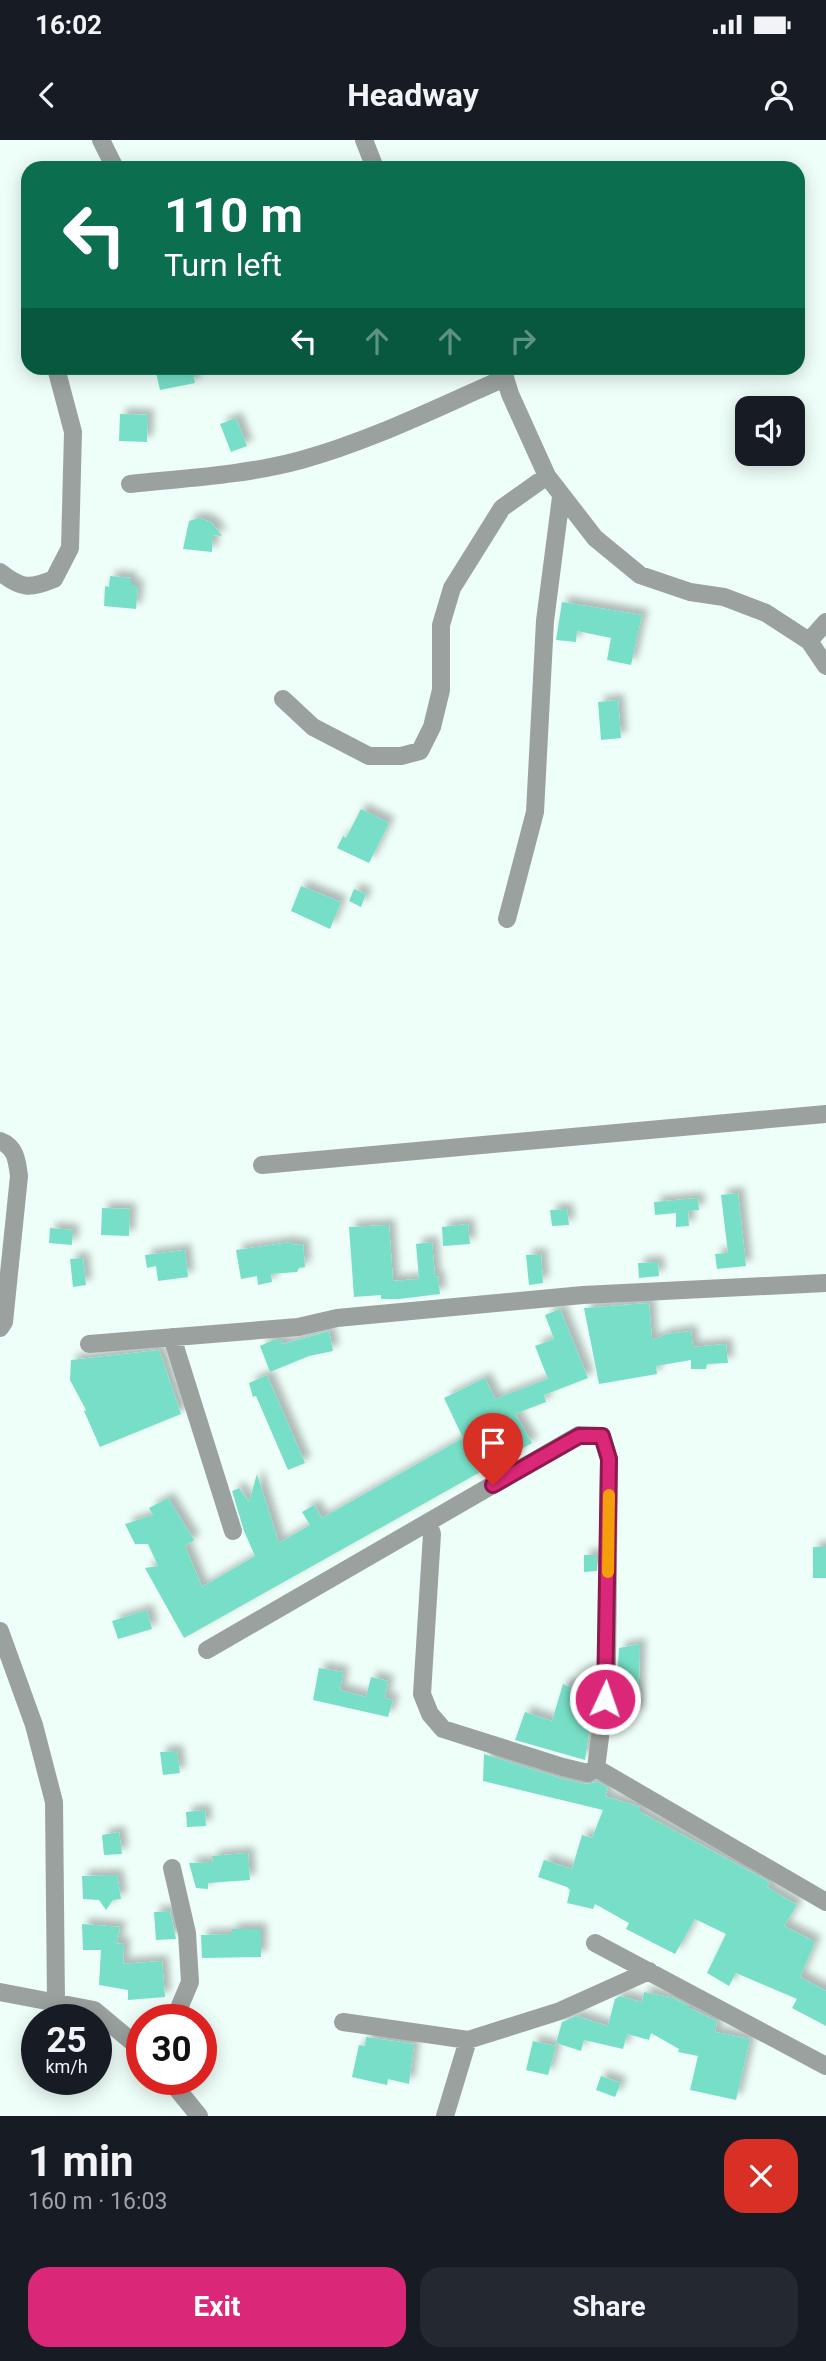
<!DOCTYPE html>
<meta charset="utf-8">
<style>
:root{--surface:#171b24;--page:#242831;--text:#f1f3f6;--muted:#9ea1a6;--accent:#db2777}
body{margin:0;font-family:Roboto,sans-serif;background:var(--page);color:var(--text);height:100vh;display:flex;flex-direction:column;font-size:26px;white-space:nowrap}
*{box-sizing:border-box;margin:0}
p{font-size:23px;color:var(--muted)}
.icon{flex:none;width:38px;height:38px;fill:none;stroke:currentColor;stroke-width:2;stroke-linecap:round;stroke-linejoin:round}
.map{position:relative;height:1976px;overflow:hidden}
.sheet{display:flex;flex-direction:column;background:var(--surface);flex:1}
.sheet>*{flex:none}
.banner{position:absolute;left:21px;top:21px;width:784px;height:214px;border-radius:21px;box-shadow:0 4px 18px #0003;background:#0b6e4f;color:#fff;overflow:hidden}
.tools{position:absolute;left:735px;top:256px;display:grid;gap:14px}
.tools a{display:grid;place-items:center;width:70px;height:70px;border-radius:14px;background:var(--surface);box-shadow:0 4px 18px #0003;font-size:35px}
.speed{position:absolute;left:21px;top:1864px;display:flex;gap:14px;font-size:35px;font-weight:700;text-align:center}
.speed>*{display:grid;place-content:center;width:91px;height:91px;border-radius:50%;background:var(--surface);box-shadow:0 4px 18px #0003;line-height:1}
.speed small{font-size:18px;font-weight:400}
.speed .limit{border:10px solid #d22;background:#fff;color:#111}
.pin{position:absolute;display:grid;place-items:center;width:60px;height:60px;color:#fff;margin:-72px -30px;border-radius:50% 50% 50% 0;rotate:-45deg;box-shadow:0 0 7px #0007}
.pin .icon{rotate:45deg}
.me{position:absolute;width:77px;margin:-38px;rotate:3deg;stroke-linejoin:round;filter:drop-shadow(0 0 5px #0008)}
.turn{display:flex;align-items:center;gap:24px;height:147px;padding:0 28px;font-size:32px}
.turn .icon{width:91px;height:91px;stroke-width:2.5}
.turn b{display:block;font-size:49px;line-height:60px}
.lanes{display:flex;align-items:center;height:66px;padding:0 28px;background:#0003;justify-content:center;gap:35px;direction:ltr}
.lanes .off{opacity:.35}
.round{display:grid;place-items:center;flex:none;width:74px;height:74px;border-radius:21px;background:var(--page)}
.head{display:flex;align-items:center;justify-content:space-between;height:119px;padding:0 28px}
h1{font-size:42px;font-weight:700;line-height:52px}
.cta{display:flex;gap:14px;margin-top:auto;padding:14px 28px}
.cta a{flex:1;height:80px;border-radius:21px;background:var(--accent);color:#fff;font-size:28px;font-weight:700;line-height:80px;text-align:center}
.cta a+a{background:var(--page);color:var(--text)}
.status{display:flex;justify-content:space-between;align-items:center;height:49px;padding:0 35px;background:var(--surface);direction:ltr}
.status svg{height:19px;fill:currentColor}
header{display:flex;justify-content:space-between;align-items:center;height:91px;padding:0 28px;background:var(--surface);font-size:32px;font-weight:700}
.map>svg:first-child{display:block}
.building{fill:#77dfc7;filter:url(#shadow)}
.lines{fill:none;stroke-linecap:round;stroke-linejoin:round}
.street{stroke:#9ba19f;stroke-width:18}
.route-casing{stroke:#8e194d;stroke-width:18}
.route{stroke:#db2777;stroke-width:12}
.slow{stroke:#f59e0b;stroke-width:12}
</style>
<div class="status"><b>16:02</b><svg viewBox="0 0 49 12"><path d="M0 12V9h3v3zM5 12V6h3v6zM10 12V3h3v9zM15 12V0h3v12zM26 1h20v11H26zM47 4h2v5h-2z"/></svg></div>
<header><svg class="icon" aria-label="back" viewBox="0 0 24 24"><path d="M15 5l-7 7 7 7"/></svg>Headway<svg class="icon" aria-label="person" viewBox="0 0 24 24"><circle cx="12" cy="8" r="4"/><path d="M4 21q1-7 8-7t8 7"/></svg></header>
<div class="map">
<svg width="826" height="1976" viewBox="0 0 826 1976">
<defs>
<filter id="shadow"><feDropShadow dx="6" dy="-6" stdDeviation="3.5" flood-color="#0004"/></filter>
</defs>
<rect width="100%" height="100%" fill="#eefef9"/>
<!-- building -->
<path class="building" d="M155,228h37l3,15 -35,7z
M120,274l28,1 -1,27 -28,-1z
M236,278l11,28 -16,6 -11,-28z
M199,378l12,4 11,14 -9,-1 -1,17 -29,-3 6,-28z
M110,436l21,2v7h7l-2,24 -32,-3 1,-20 4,1z
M562,462l80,13 -11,50 -24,-5 4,-22 -34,-7 -1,11 -20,-2z
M618,560l3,38 -20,2 -3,-38z
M361,669l28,14 -20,40 -32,-15 6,-12 3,2z
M301,746l40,16 -11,27 -39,-18z
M354,749l12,5 -5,13 -12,-6z
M738,1053l8,73 -29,3 -2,-15 13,-1 -7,-58z
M698,1058l1,12 -11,1 1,15 -13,1v-14l-21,2 -1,-13z
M102,1068l28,1 -1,27 -28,-1z
M567,1069l2,16 -17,1 -2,-16z
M468,1084l2,20 -27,2 -1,-19z
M389,1085l4,56 26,-2 -3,-35 16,-2 3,35 3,-1 2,18 -41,5h-18v-4l-27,2 -5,-70z
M50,1088l23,2 -1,15 -23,-2z
M292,1102l1,3 10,-1 2,23 -6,1 -2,4 -26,2 1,8 -14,3 -1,-9 -16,3 -5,-29z
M185,1110l3,27 -30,4 -2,-15 -9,2 -2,-13z
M541,1114l2,29 -14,2 -3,-30z
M83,1118l3,27 -13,2 -3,-28z
M658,1122l1,14 -20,2 -1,-15z
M649,1163l3,37 15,-6 24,-3 2,16 33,-3 2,19 -21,1 -1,5h-15v-9l-35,6 1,8 -58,10 -15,-76z
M560,1169l28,69 -44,17 2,7 -31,12 17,29 -348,195 -39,-70 13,-2 -10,-22h-13l-10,-20 28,-9 -4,-7 19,-10 26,42 -9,6 17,41 53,-31 -11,-25 -12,-40 7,-3 10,14 8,-28 22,69 31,-18 -8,-13 12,-7 8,13 141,-80 -19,-40 41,-20 10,21 53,-20 -13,-33 19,-7 -9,-24z
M329,1191l4,20 -24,5 -39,16 -10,-26 13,-6h8l2,4z
M159,1210l22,64 -81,33 -16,-36 2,-1 -16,-30 1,-20z
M267,1235l38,88 -17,7 -32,-74 -3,1 -4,-14z
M813,1407h13v31h-13z
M584,1415h13v16l-13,1z
M147,1470l5,19 -34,10 -6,-18z
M640,1504l-2,70 -23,-1 4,-65z
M319,1528l24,4 -3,18 26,7 5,-20 17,4 -3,17 8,2 -5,17 -75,-17z
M563,1544l31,13 -9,63 -70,-20 10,-28 27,9z
M177,1611l3,22 -17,2 -3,-23z
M484,1614l76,24 26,6 12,-2 10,6 -3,8 35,11v5l130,70 -3,5 30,18 -13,21 31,16 -15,35 26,14v35l-34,-18 5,-9 -61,-26 -7,13 -22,-13 19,-39 -31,-15 -20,35 -49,-25 3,-6 -34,-19 -2,5 -26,-6 3,-13 -3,-3 -29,-10 6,-17 28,9 10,-34 10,3 11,-28 -120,-29z
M205,1670l1,16 -19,1 -1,-15z
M119,1692l3,22 -18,1 -2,-20z
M248,1713l2,27 -42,3v6l-12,-1 -7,-25 24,-1 -1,-6z
M117,1735l4,24 -8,1 -7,10 -7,-10 -16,-1 -1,-23z
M170,1771l6,28 -20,1 -2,-28z
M82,1784l38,3 -3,17 7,-1 -1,21 39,-3 3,36 -37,3v-10l-29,-5 2,-35h-18z
M232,1789h29v28l-59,1 -1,-23 31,-1z
M644,1852l30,6 15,8v2l28,13 -2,11 35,7 -14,61 -46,-10 8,-34 -20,-4 1,-3 -28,-16 -2,7 -22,-6 -4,15 -39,-9 -3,11 -25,-8 6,-21 14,-6 32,10 7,-27 5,-3 22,6z
M366,1897l48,7 -5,40 -21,-5 -1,6 -35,-8 7,-32 6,1z
M533,1901l23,5 -8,29 -22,-5z
M601,1936l20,7 -6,14 -19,-7z"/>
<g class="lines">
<!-- street -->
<path class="street" d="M101,0l14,28
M364,0l11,28
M502,228l8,26 37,82 48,62 45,37 50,17 34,5 42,16 43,28 17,25
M130,344c57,-6 116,-9 171,-24 70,-19 137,-53 204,-82
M0,432c21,17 30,17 54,7l16,-31 3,-116 -17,-64
M809,501l17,-19
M283,559l30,28 56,29h32l19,-5 12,-24 9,-37v-65l11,-37 50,-80 45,-32
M507,779l28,-107 10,-191 16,-124
M0,1001c16,6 17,20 19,35l-15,146 -4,6
M262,1025l564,-51
M172,1197l61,194
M89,1204l209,-17 39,-9 246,-23 243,-12
M428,1382l4,12 -10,160 8,20 13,15 120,38 25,6 8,-5
M0,1491l34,94 20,77 2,201
M207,1510l372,-215 23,1 7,23 -2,205 -2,35 -9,69
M596,1628l230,134
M172,1728l15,65 3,49 -16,38
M595,1803l231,123
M0,1852l94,18 48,40
M343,1882l125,18 92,-29 89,-40
M169,1939l30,37
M445,1976l23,-76"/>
</g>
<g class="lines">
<defs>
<path id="route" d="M493,1345l86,-49h23l7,23 -4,240"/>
</defs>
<!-- route casing -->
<use href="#route" class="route-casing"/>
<!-- route -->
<use href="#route" class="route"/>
<!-- slow -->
<path class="slow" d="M608,1432l1,-77"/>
</g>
</svg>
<div class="tools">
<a><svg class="icon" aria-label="sound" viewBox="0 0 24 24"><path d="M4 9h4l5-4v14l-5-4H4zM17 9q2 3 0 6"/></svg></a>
</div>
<div class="speed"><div>25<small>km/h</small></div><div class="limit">30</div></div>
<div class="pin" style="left:493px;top:1345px;background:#d93025"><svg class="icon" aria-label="arrive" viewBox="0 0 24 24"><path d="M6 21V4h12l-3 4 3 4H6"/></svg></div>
<svg class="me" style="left:605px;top:1559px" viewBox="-20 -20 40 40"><circle r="17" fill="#db2777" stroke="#fff" stroke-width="3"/><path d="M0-11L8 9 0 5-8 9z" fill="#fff"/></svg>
<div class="banner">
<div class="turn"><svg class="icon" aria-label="left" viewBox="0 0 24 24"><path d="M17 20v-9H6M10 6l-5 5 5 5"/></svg><div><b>110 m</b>Turn left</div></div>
<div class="lanes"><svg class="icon" aria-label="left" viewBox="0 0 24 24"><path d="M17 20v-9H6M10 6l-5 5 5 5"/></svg><svg class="icon off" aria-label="ahead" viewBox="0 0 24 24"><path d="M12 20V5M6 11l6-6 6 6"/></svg><svg class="icon off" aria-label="ahead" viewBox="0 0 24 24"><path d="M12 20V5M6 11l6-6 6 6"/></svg><svg class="icon off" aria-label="right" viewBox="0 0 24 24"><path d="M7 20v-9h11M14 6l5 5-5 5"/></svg></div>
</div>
</div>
<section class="sheet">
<div class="head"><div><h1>1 min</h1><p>160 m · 16:03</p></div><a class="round" style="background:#d93025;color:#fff"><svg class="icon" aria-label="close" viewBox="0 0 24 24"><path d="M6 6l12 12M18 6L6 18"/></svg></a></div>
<div class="cta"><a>Exit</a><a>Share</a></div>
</section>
